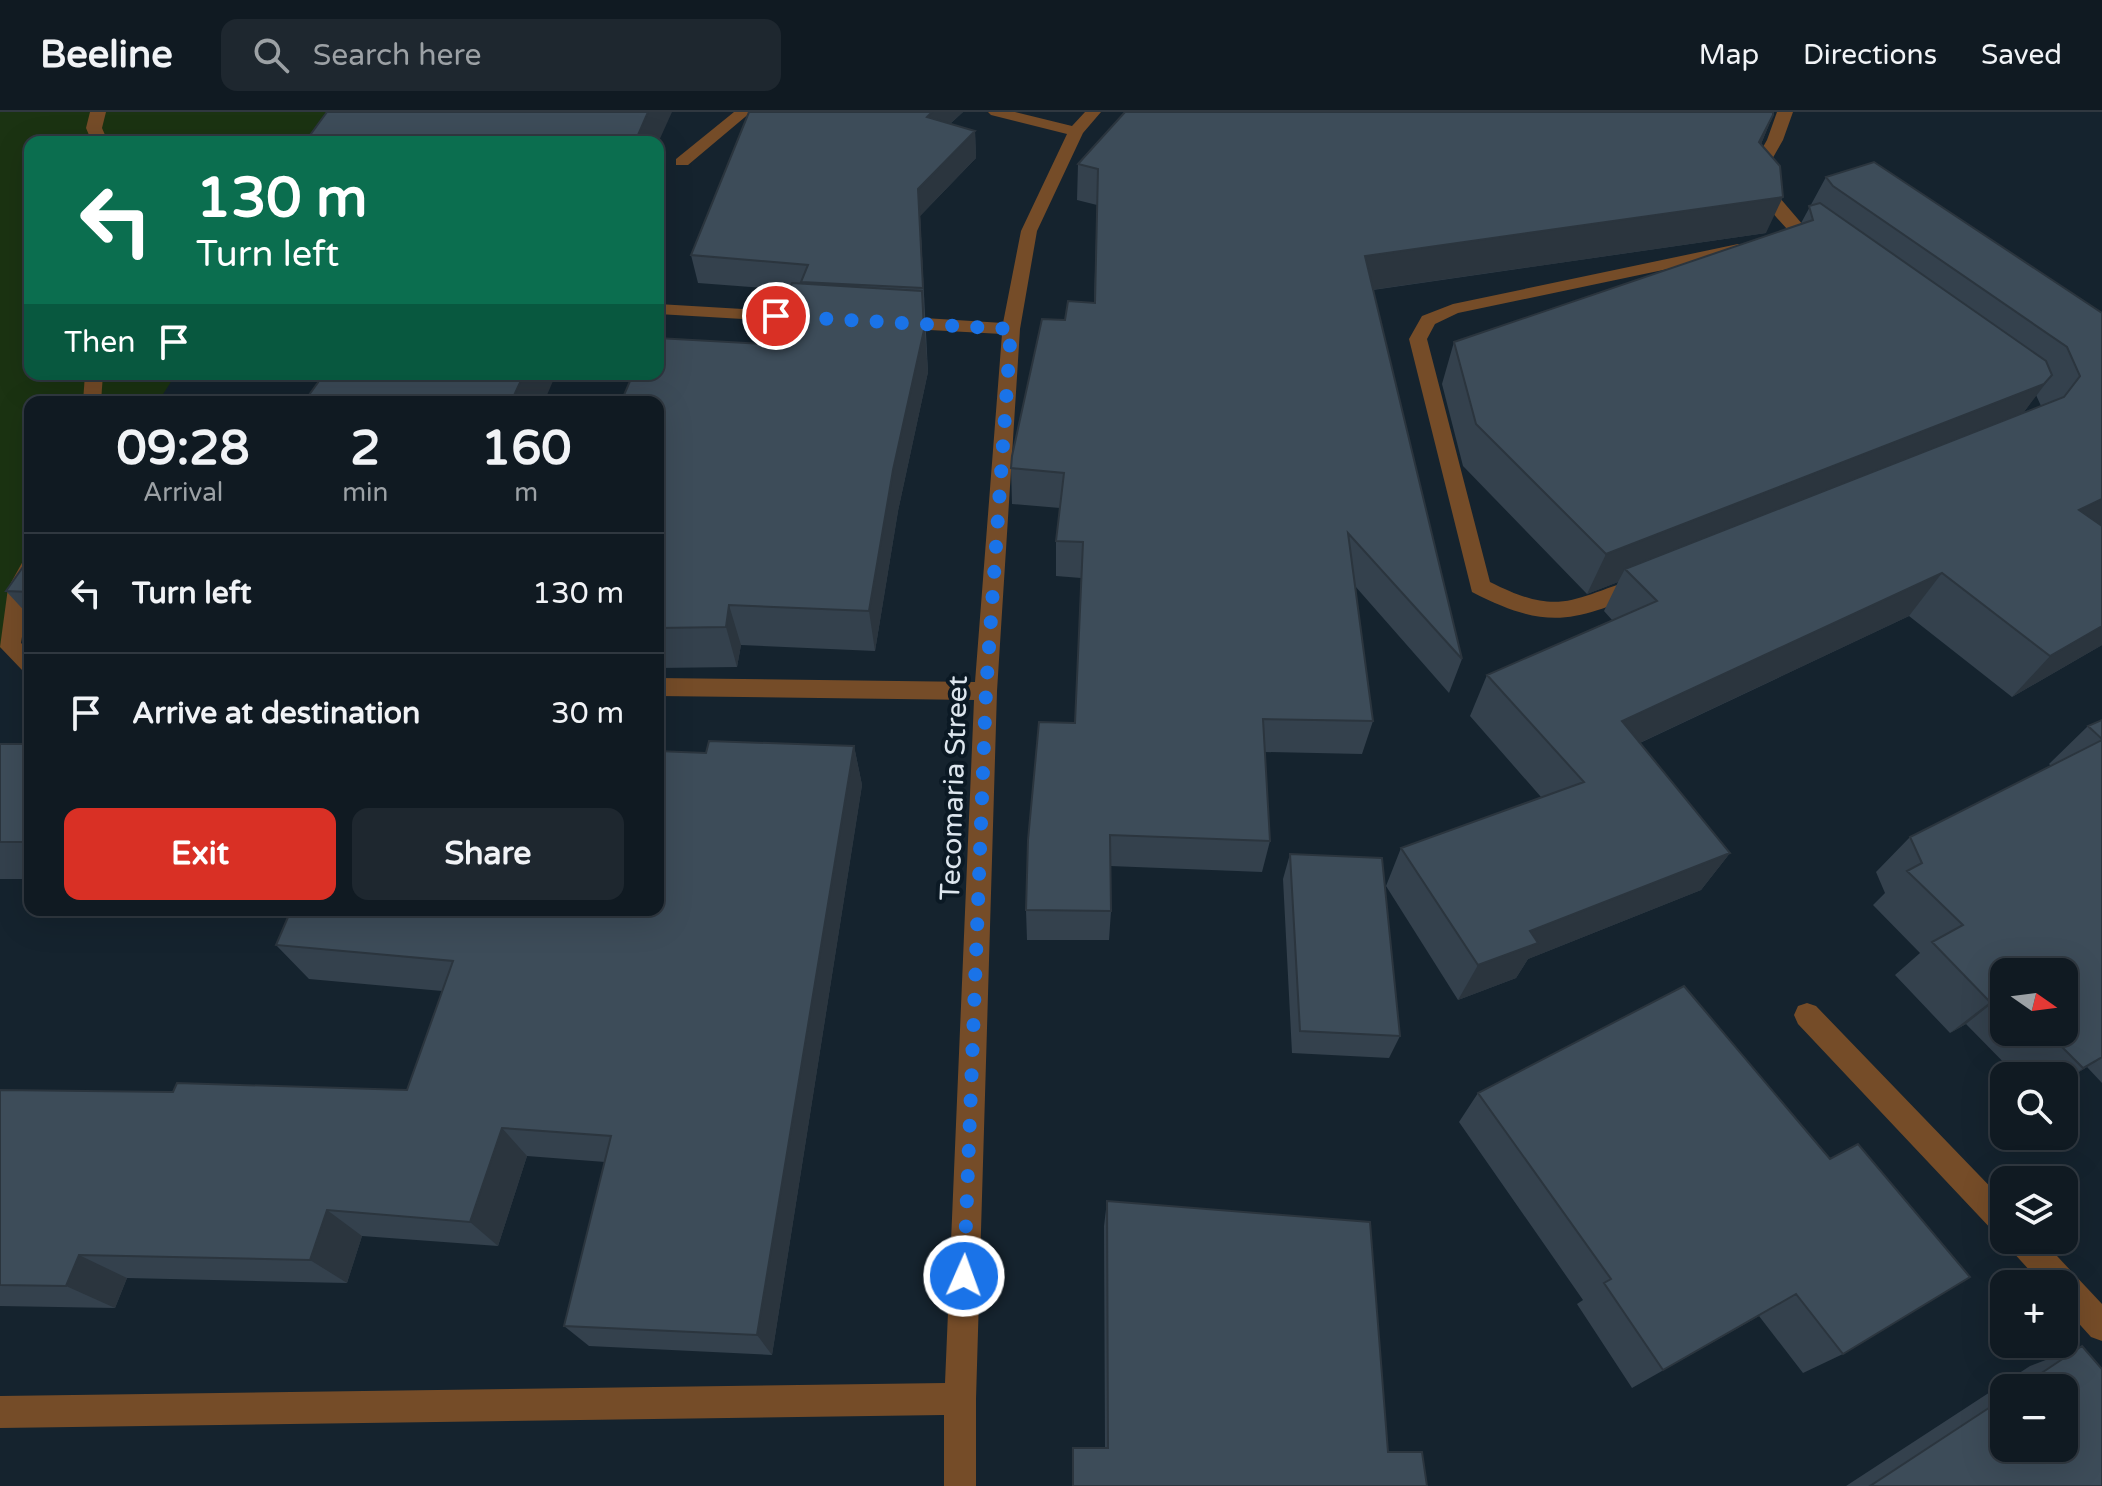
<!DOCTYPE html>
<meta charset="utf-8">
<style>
:root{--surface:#101a22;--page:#1e272f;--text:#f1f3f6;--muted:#9ca1a5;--line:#303840;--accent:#d93025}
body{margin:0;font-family:"Varela Round",sans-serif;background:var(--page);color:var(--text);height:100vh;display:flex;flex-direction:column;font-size:30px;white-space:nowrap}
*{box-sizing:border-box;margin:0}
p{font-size:26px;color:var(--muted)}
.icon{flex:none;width:44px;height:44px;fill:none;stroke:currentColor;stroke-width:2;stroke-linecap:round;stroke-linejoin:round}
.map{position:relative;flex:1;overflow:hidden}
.drawer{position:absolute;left:24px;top:284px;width:640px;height:520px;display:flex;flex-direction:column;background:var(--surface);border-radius:16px;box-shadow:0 8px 32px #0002,0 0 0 2px var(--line)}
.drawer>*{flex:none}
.hud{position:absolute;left:24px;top:24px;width:640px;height:244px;border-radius:16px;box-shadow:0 8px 32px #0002,0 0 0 2px var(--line);background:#0b6e4f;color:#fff;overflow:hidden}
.needle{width:52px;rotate:104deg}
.controls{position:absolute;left:1990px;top:846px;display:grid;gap:16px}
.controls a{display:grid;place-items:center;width:88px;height:88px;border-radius:16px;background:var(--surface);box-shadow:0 8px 32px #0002,0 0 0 2px var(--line);font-size:40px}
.pin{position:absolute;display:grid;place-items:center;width:68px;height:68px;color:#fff;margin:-34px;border:4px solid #fff;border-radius:50%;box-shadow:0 2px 8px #0007}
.me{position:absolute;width:88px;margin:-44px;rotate:2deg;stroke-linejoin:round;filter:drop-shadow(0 0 6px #0008)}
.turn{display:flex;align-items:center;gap:28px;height:168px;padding:0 40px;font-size:36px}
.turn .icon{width:104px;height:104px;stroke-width:2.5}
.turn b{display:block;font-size:56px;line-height:68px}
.then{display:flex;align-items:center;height:76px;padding:0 40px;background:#0003;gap:16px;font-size:30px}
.eta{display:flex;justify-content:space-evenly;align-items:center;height:136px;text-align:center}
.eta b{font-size:48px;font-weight:700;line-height:56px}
.primary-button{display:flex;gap:16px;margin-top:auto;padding:16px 40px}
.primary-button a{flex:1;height:92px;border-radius:16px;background:var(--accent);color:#fff;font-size:32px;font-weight:700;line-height:92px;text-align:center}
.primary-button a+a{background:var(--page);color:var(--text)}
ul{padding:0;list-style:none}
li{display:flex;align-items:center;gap:24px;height:120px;padding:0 40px;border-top:2px solid var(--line)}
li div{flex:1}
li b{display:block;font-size:30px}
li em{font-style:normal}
header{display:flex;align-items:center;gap:48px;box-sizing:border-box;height:112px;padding:0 40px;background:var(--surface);border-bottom:2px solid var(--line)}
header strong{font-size:38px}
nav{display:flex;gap:44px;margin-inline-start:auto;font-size:28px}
.search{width:560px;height:72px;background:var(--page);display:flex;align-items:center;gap:20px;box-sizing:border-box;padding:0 28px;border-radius:16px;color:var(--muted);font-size:30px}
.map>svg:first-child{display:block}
.green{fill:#1b3312}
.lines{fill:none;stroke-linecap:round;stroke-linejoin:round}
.minor{fill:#754c28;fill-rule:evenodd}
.wall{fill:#34414d;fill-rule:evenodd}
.shaded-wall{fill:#2b353e}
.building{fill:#3d4c59;stroke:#2b353e;stroke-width:2}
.route{stroke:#1a73e8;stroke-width:14;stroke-dasharray:0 25.2}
.labels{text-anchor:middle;stroke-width:8;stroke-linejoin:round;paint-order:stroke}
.street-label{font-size:28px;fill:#dde6ee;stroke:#0b1924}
</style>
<header>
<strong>Beeline</strong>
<div class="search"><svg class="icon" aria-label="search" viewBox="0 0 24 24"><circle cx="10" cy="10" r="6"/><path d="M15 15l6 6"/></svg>Search here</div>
<nav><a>Map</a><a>Directions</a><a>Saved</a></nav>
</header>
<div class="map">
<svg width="2102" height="1374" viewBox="0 0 2102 1374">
<rect width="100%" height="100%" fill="#15232e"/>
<!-- green -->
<path class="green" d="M0,0h343l-19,30h-294v232h146l-18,28h-128v200l-30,47z"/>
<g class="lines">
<!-- minor -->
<path class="minor" d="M90,0h16l-4,16 6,14h-16l-6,-14z
M734,0h17l-63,53h-12v-6z
M988,0h27l57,14 13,-14h16l-18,21 -46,98 -17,98 -23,362 -21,708v87h-32v-71l-944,13v-32l945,-13 29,-683 -316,-4v-18l317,4 27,-348 -109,-6 -9,-6 9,-6 110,7 18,-92 46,-97 -76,-19z
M1777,0h16l-10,28 -21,37 47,55 17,14 -3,4c-23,5 -64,-55 -77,-73l21,-37z
M1738,132l9,5 -3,4 -286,60 -23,11 -8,15 63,243c71,36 82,16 151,-5l8,3 3,5 -3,5c-75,32 -101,41 -177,2l-63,-253 13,-23 31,-12z
M658,192l151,9 9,5 -9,5 -151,-9z
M85,262h18l-2,28h-18z
M30,446v29l-9,56 9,8v21l-8,-2 -22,-23 8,-59 15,-27z
M1807,891l9,3 188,195v36l-10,-5 -196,-208 -4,-9 4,-9z
M2006,1128h36l60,64v37l-11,-4 -27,-30v-23h-22l-31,-34z"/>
</g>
<!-- wall -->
<path class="wall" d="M749,0h214l-13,12 25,7 1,27 -56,58 8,156 -30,139 -23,140 -134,-6 -4,22 -79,1v-266l108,-58 23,-54 -91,-7 -7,-28z
M1773,3l-12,29 5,89 -393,57 89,369 -13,34 -94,-107 18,135 -11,33 -97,-2 5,89 -8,31 -152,-6 1,45 -2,29h-82l-1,-30 49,-187 6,-145 -25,-2v-35l4,-33 -48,-4 -1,-36 54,-148 29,-17 3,-98 -20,-5 1,-36z
M1826,65l276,136v332l-90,52 -103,-81 -269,127 90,110 -29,37 -173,69 -12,19 -58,22 -72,-114 15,-38 140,-51 -71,-81 17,-41 125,-55 -8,-9 14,-29 -31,12 -124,-128 -21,-82 12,-42 346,-117zM2036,283l5,11 -17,6z
M30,445v60l-24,-26z
M2102,608v363l-15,-16 -23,14v-5h-47l-51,-52 -16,9 -55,-58 25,-22 -47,-48 12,-12 -9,-21 34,-35 141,-71 -2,-2 39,-38zM2004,860l60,60h-60z
M0,632h30v135h-30z
M854,634l8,39 -90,570 -183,-9 -25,-20 41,-164 -78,-6 -29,90 -136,-10 -15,47 -220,-5 -12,30 -115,-2v-216l173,2 234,-2 35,-99 -133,-12 -33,-34 430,-192z
M1290,742l110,182 -11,22 -97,-5 -9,-174z
M1684,874l159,368 -40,19 -44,-57 -127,72 -55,-84 6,-4 -124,-178 19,-29z
M1107,1089l281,251 39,34h-355l1,-38h32l-1,-222z
M2082,1234l20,140h-256l184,-120zM2004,1276h60l-60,60z"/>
<!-- shaded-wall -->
<path class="shaded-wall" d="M648,0h24l-14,31v-1h-23z
M932,0h31l-34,31 -2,-26z
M1773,3l-15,36 1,-9z
M975,19l1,27 -56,58 5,100 -7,-127z
M1783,85l-17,36 -409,59 8,-36z
M922,179l6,81 -30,139 -23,140 -6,-40z
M524,262h32l-12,28h-33z
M2052,263l-31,41 -396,153 -7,13 -31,12 19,-40z
M2102,387v26l-59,28 36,-43z
M1942,461l-33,43 -310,146 23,-41z
M729,493l12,40 -4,22 -11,-40z
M2102,514v19l-90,52 38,-41z
M854,634l8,39 -90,570 -15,-20z
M1730,741l-29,37 -173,69 -12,19 -58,22 20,-35 52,-34z
M2004,882l-38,30 -16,9 40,-31z
M2102,945v1l-38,23v-1z
M502,1016l25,28 -29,90 -28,-24z
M327,1098l35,26 -15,47 -37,-23z
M79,1143l48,23 -12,30 -49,-22z"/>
<!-- building -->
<path class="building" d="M327,0h321l-13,30h-330z
M749,0h183l-5,5 48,14 -57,58 5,99 -122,-6 7,-17 -117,-10z
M1125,0h648v3l-14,27 21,24 3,31 -418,59 97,403 -114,-126 25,188 -110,-2 7,122 -160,-6 1,76 -85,-1 2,-70 11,-118 36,1 8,-181 -27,-1 8,-68 -53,-5 1,-12 30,-137 23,1 3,-19 27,2 3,-134 -20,-5z
M1874,50l228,151v186l-23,11 23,16v100l-52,30 -108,-83 -320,148 108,132 -200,78 8,12 -60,22 -77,-117 183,-66 -97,-107 170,-74 -32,-32 439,-172 16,-21 -13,-29 -234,-161 -7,-9z
M1820,91l226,158 6,14 -8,9 -438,170 -130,-130 -22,-82 359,-122 -4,-14z
M792,171l130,8 2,39 -31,140 -24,141 -140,-6 -3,22 -68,1v-226h-37l12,-28h25v-36l108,6z
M324,262h200l-13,28h-207z
M30,445v35l-24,-1z
M2102,608v19l-14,-13z
M2102,628v317l-19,11 -36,-36h17v-60h-60v22l-14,8 -58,-60 31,-17 -56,-54 15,-8 -12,-26z
M709,629l145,5 -97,589 -193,-9 47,-190 -109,-8 -32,94 -143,-12 -17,50 -231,-5 -13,31 -66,-1v-195l173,2 4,-9 230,7 46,-129 -177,-16 15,-35h367v-159l48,2z
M0,632h30v98h-30z
M1290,742l92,4 18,178 -100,-5z
M1684,874l146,173 28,-15 112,133 -127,77 -47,-60 -133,76 -59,-87 7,-4 -133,-186z
M1107,1089l263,21 18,230h34l5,34h-354v-38h35z
M2082,1234l20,23v117h-232l134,-88v50h60v-60h-45z"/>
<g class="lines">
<!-- route -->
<path class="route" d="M776,204l235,13 -25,362 -22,585"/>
</g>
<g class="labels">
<!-- street labels -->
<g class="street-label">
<text transform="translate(953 676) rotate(-88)" y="10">Tecomaria Street</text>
</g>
</g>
</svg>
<div class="controls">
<a><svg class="needle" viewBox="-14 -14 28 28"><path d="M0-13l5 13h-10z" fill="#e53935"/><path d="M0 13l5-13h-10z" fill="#9ca1a5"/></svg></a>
<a><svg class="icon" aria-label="search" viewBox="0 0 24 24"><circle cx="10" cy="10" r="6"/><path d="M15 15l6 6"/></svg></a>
<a><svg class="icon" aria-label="layers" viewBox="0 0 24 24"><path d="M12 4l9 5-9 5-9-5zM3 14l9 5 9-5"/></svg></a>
<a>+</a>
<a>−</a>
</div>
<div class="pin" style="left:776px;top:204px;background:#d93025"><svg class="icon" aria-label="arrive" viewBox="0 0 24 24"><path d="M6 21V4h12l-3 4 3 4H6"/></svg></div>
<svg class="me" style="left:964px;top:1164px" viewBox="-20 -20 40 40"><circle r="17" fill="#1a73e8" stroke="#fff" stroke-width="3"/><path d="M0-11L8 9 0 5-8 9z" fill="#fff"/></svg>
<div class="hud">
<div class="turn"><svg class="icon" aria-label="left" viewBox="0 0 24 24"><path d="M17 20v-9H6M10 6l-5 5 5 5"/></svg><div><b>130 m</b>Turn left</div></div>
<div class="then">Then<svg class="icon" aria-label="arrive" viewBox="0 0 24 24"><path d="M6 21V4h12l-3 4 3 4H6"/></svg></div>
</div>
<section class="drawer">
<div class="eta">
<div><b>09:28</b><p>Arrival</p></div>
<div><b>2</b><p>min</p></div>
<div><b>160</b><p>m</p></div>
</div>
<ul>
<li><svg class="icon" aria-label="left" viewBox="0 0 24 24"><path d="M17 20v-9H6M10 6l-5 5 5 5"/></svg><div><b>Turn left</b></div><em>130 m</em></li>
<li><svg class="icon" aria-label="arrive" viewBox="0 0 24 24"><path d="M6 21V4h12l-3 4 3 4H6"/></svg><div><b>Arrive at destination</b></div><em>30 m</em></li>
</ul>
<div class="primary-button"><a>Exit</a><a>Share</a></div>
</section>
</div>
